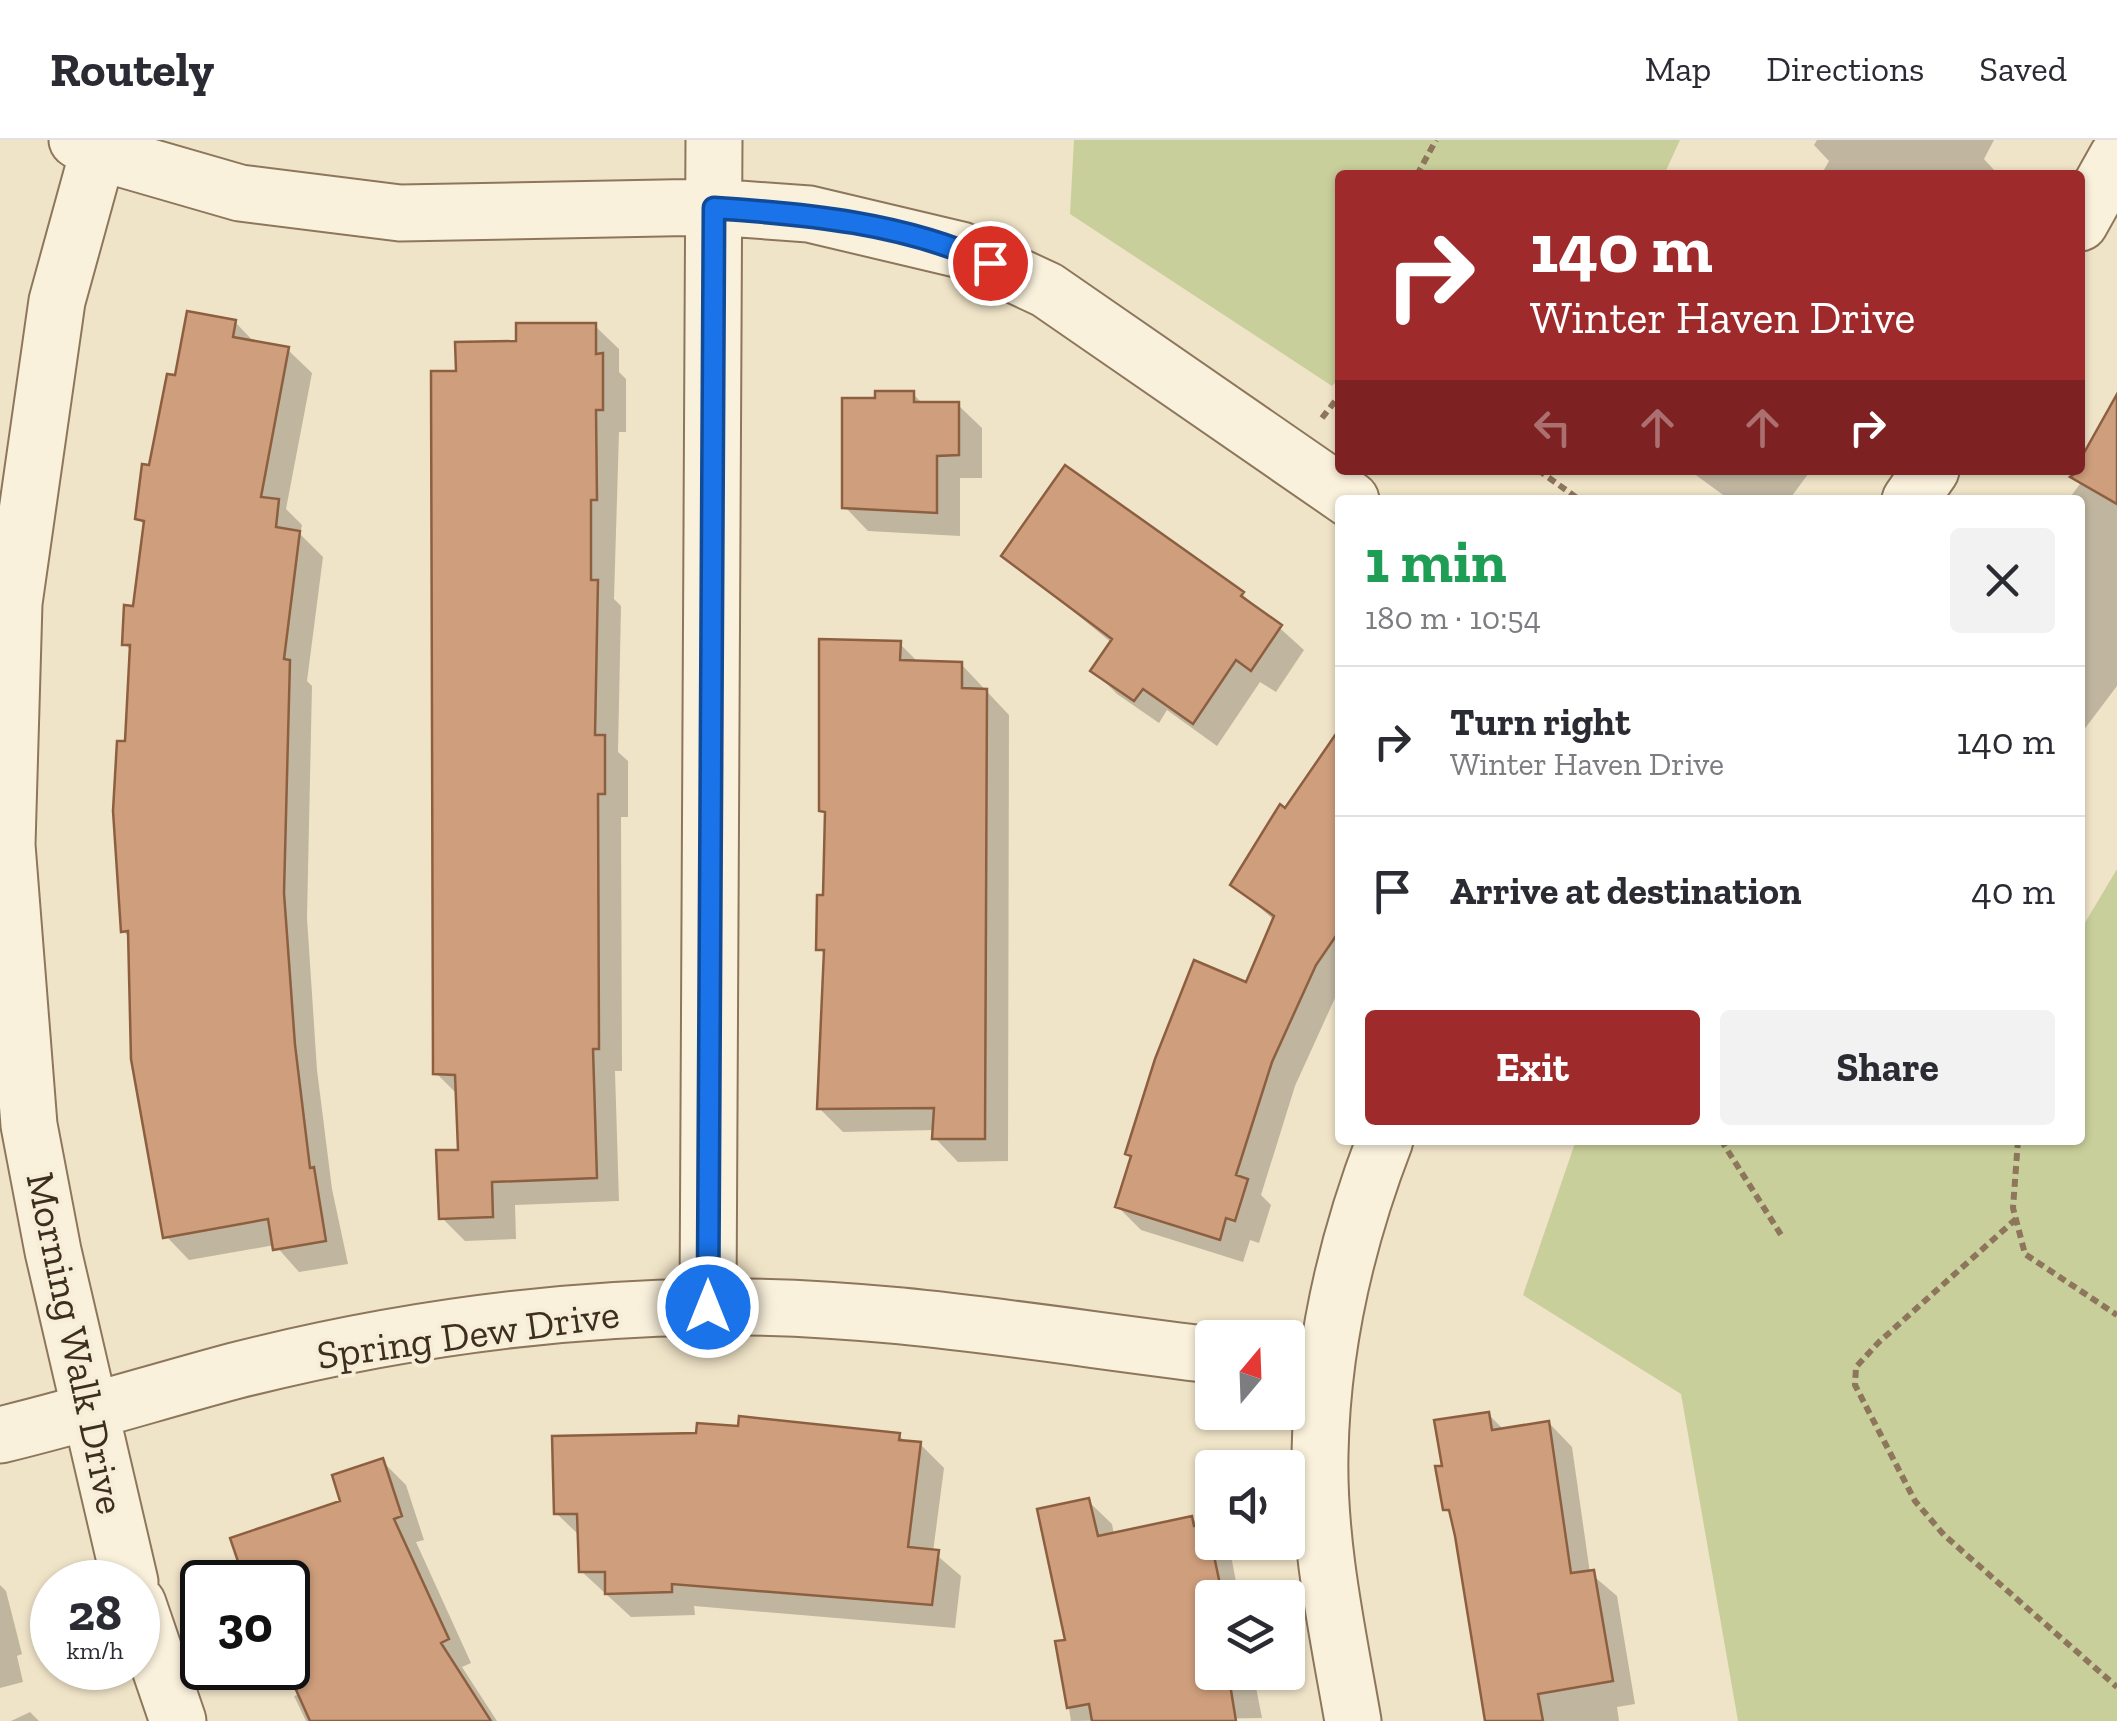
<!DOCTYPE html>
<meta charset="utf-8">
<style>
:root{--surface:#fff;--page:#f2f2f3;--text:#2b2b33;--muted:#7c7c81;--line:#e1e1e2;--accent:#9e2a2b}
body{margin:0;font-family:"Zilla Slab",serif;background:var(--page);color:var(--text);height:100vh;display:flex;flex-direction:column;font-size:38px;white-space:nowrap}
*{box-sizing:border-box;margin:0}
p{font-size:32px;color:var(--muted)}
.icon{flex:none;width:55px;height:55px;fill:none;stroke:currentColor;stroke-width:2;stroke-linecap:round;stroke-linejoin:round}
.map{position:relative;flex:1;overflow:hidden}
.panel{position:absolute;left:1335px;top:355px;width:750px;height:650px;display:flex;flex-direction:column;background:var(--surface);border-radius:10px;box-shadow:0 2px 8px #0004}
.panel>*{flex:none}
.banner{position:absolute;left:1335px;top:30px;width:750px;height:305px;border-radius:10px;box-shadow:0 2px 8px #0004;background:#9e2a2b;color:#fff;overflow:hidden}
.needle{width:65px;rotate:19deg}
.buttons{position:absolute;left:1195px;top:1180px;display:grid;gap:20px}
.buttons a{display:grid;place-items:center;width:110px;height:110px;border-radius:10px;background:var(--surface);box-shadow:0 2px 8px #0004;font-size:50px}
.speed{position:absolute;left:30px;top:1420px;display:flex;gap:20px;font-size:50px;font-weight:700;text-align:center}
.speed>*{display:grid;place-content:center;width:130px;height:130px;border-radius:50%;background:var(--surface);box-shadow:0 2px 8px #0004;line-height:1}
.speed small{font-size:25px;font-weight:400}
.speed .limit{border:5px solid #111;border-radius:15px;background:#fff;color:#111}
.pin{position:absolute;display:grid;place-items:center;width:85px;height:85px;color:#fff;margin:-42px;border:5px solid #fff;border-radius:50%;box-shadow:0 2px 10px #0007}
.me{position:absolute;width:110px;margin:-55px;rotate:0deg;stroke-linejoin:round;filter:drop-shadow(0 0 8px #0008)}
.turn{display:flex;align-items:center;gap:35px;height:210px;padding:0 30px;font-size:45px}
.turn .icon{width:130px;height:130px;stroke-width:2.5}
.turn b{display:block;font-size:70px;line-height:85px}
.lanes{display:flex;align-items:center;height:95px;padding:0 30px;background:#0003;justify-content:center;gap:50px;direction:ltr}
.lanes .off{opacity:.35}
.round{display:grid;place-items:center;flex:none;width:105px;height:105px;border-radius:10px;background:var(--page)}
.headline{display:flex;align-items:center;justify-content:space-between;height:170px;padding:0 30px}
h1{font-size:60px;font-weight:700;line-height:75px;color:#1e9e55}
.button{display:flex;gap:20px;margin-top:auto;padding:20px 30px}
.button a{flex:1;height:115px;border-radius:10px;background:var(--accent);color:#fff;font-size:40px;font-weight:700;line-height:115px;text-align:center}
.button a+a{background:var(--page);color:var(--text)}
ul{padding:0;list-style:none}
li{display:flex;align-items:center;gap:30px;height:150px;padding:0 30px;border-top:2px solid var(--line)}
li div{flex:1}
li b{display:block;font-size:38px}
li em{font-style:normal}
header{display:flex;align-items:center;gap:60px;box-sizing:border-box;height:140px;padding:0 50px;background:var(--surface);border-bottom:2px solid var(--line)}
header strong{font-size:48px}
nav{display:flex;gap:55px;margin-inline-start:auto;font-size:35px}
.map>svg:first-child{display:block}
.green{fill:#c9cf9b}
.shadow{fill:#0003}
.building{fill:#cf9f7d;stroke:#8d5f41;stroke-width:2.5}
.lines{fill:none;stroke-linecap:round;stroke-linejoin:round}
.minor-casing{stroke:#8d765c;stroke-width:59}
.path{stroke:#8d765c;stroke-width:6;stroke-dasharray:8 5;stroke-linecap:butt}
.minor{stroke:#faf1dc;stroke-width:55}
.route-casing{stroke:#114b97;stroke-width:25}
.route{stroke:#1a73e8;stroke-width:18}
.labels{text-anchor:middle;stroke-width:8;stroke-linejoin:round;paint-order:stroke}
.street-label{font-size:40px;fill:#3d2e20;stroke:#f7eed8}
</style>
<header>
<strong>Routely</strong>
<nav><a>Map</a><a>Directions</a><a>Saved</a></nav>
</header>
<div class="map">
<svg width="2117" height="1581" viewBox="0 0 2117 1581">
<rect width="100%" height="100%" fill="#f0e4c8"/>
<!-- green -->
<path class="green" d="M1074,0h606l-16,35h-324v203l-8,8 -262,-172z
M2117,729v852h-379l-57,-327 -158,-99 53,-155h504v-209z"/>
<!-- shadow -->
<path class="shadow" d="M1817,0h177l-10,19 11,12 -2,4h-172l8,-14 -15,-16z
M235,182l21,22 32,6 24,23 -26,136 16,16 -2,9 23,23 -16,124 5,5 -5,232 10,152 15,119 16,75 -49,8 -24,-27 -86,15 -23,-24 -22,-133 -7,-6 -7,-82 6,-1 -5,-75 -8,-8 9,-280 -8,-7 12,-36 10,-81 -8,-9 39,-140z
M595,186l24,23v23l7,7v53h-7l-5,167 7,7 -3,146 10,9v56h-7l1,254h-7l4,130 -104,4 1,34 -51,2 -24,-24 20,-65 -2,-56 -23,-23 22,-700 61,-29z
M913,254l11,11h34l24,23v50h-22v58l-92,-5 -23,-24 32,-107z
M2117,278v268l-37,49v-235h-12l12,-16 -7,-7 7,-12z
M1689,330h122l-22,30 -13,-5 -4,5h-42z
M1004,415l238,39 62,56 -28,42 -16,-10 -43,64 -50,-36 -8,13 -42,-29 -24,-24 19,-27z
M900,504l19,19 42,1 48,51 -1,446 -50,1 -23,-24v-8l-92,2 -24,-24 7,-152 -7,-8 8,-132 -5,-6z
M1340,589v258l-45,99 -34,109 10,10 -12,38 -9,-3 -7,22 -102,-32 -23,-23 15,-48 -5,-5 119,-169 27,-65 -41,-36z
M1488,1274l16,16 45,-7 23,24 18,126 27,23 18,108 -18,3 2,14h-132l-35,-205 -7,-7v-41z
M899,1295l7,8 14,1 24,24 -11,84 28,24 -6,52 -261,-22 1,9 -64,2 -50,-46 -1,-35 -24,-23z
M382,1321l24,24 18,55 -8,2 55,121 -9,4 35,54h-191l-12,-25 6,-2 -12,-30v-82h-41l97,-79z
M1088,1361l24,23 2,11 77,-17 21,15v9h10l8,8 9,48h-27v74h41l9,46 -191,3 -13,-78 10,-1z
M0,1445l6,6 16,63 -5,2 6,26 -23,6z
M30,1572l9,9h-28z"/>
<!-- building -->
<path class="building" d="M187,171l49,9 -3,17 56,10 -28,150 18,2 -3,28 24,4 -16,128 6,1 -6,233 11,152 15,123 4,-1 12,74 -53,9 -5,-31 -105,19 -32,-179 -3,-128 -7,1 -8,-121 4,-70h8l5,-96h-8l2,-40 9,1 11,-85 -9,-2 7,-55 7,1 18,-91 8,1z
M516,183h80v31l7,-1v57h-7l1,90h-6v80h7l-3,155h10v59h-7l1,255h-6l4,129 -105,4 1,35 -54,2 -3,-69h22l-3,-75 -22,-1 -2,-703h25l-1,-29 61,-1z
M875,251h39v11h45v53l-22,1v57l-95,-5v-110h33z
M2117,254v110l-47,-27 10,-7v-10z
M1065,325l179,127 -3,4 41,29 -31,46 -15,-11 -43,64 -50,-35 -9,12 -44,-30 22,-32 -111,-83z
M819,499l82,2 -1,19 62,2v26l25,1 -2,450h-53l2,-31 -117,1 7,-159h-8l1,-55h6l2,-83 -6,-1z
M1340,588v202l-24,35 -44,97 -36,113 12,4 -13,42 -9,-3 -6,22 -105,-33 16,-51 -6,-2 30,-95 39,-99 52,22 28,-66 -44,-31 50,-81 5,4z
M1489,1272l3,18 57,-9 22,152 23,-3 19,111 -75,13 5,27h-58l-30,-185 -6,-26h-6l-8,-44h7l-8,-46z
M739,1276l161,17 -1,7 22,2 -13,105 31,3 -7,55 -260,-21v8l-67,2v-22h-26l-2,-58h-23l-2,-78 144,-3 1,-10 41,3z
M383,1318l19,58 -8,3 55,120 -8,4 50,78h-181l-22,-49v-90h-43l-15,-44 110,-37 -8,-26z
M1089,1358l9,38 94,-20 2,10 13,-3 14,66 -9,2v81h16l8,49h-144l-3,-17 -22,4 -12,-67 10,-1 -28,-131z"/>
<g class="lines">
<defs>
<path id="minor" d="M77,0l21,12 142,41 160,20 313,-6 96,7 152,36 86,40 304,210
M98,12l-41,149 -43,302 -7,242 22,280 24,126 77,331
M2080,83l37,-66
M1910,360l21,-30
M708,1167l6,-1167
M0,1295c79,-19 156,-43 234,-64 153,-39 315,-62 473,-64 168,-3 339,28 505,48
M138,1464l40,117
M1353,1581c-15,-87 -35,-177 -33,-267 2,-108 26,-213 65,-314"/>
</defs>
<!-- minor casing -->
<use href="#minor" class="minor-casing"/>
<!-- path -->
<path class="path" d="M1417,35l19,-35
M1322,278l18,-23
M1538,330l42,30
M1721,1000l62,98
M2018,1000l-5,68 12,46 92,61
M2016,1079l-137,123 -23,25 -1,18 60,116 29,34 173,152"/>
<!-- minor -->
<use href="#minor" class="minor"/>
</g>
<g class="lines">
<defs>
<path id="route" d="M708,1167l6,-1099c92,6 190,15 276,55"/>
</defs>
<!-- route casing -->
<use href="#route" class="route-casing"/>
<!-- route -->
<use href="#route" class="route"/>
</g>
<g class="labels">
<!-- street labels -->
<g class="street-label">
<text transform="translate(468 1194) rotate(-8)" y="14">Spring Dew Drive</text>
<text transform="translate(76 1203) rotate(78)" y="14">Morning Walk Drive</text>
</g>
</g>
</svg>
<div class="buttons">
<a><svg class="needle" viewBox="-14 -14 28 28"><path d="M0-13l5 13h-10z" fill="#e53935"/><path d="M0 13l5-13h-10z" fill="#7c7c81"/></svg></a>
<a><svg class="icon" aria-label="sound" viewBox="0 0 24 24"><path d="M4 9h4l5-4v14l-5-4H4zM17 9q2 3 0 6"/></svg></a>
<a><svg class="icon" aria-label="layers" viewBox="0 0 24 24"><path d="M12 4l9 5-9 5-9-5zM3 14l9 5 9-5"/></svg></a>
</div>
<div class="speed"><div>28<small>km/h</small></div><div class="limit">30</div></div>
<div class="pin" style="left:990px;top:123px;background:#d93025"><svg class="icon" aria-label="arrive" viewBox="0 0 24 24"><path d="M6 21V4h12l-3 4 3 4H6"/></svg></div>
<svg class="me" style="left:708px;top:1167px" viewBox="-20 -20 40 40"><circle r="17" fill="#1a73e8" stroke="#fff" stroke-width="3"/><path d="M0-11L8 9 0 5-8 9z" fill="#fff"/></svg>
<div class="banner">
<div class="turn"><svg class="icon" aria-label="right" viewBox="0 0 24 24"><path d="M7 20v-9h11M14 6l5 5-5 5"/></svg><div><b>140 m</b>Winter Haven Drive</div></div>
<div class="lanes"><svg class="icon off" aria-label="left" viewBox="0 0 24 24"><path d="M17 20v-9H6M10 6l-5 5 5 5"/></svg><svg class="icon off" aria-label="ahead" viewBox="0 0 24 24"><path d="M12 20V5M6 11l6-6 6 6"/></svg><svg class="icon off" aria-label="ahead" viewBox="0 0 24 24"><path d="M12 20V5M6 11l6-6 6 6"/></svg><svg class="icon" aria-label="right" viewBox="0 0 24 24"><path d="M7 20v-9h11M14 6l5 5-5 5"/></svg></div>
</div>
<section class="panel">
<div class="headline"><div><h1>1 min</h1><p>180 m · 10:54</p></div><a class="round"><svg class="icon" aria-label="close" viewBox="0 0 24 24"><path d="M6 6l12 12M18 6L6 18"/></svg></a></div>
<ul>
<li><svg class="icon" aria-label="right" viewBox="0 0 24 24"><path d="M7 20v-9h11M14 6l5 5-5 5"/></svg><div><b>Turn right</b><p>Winter Haven Drive</p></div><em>140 m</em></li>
<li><svg class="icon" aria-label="arrive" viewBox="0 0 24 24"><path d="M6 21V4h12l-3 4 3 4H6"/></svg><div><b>Arrive at destination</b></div><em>40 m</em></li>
</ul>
<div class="button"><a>Exit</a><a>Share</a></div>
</section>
</div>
